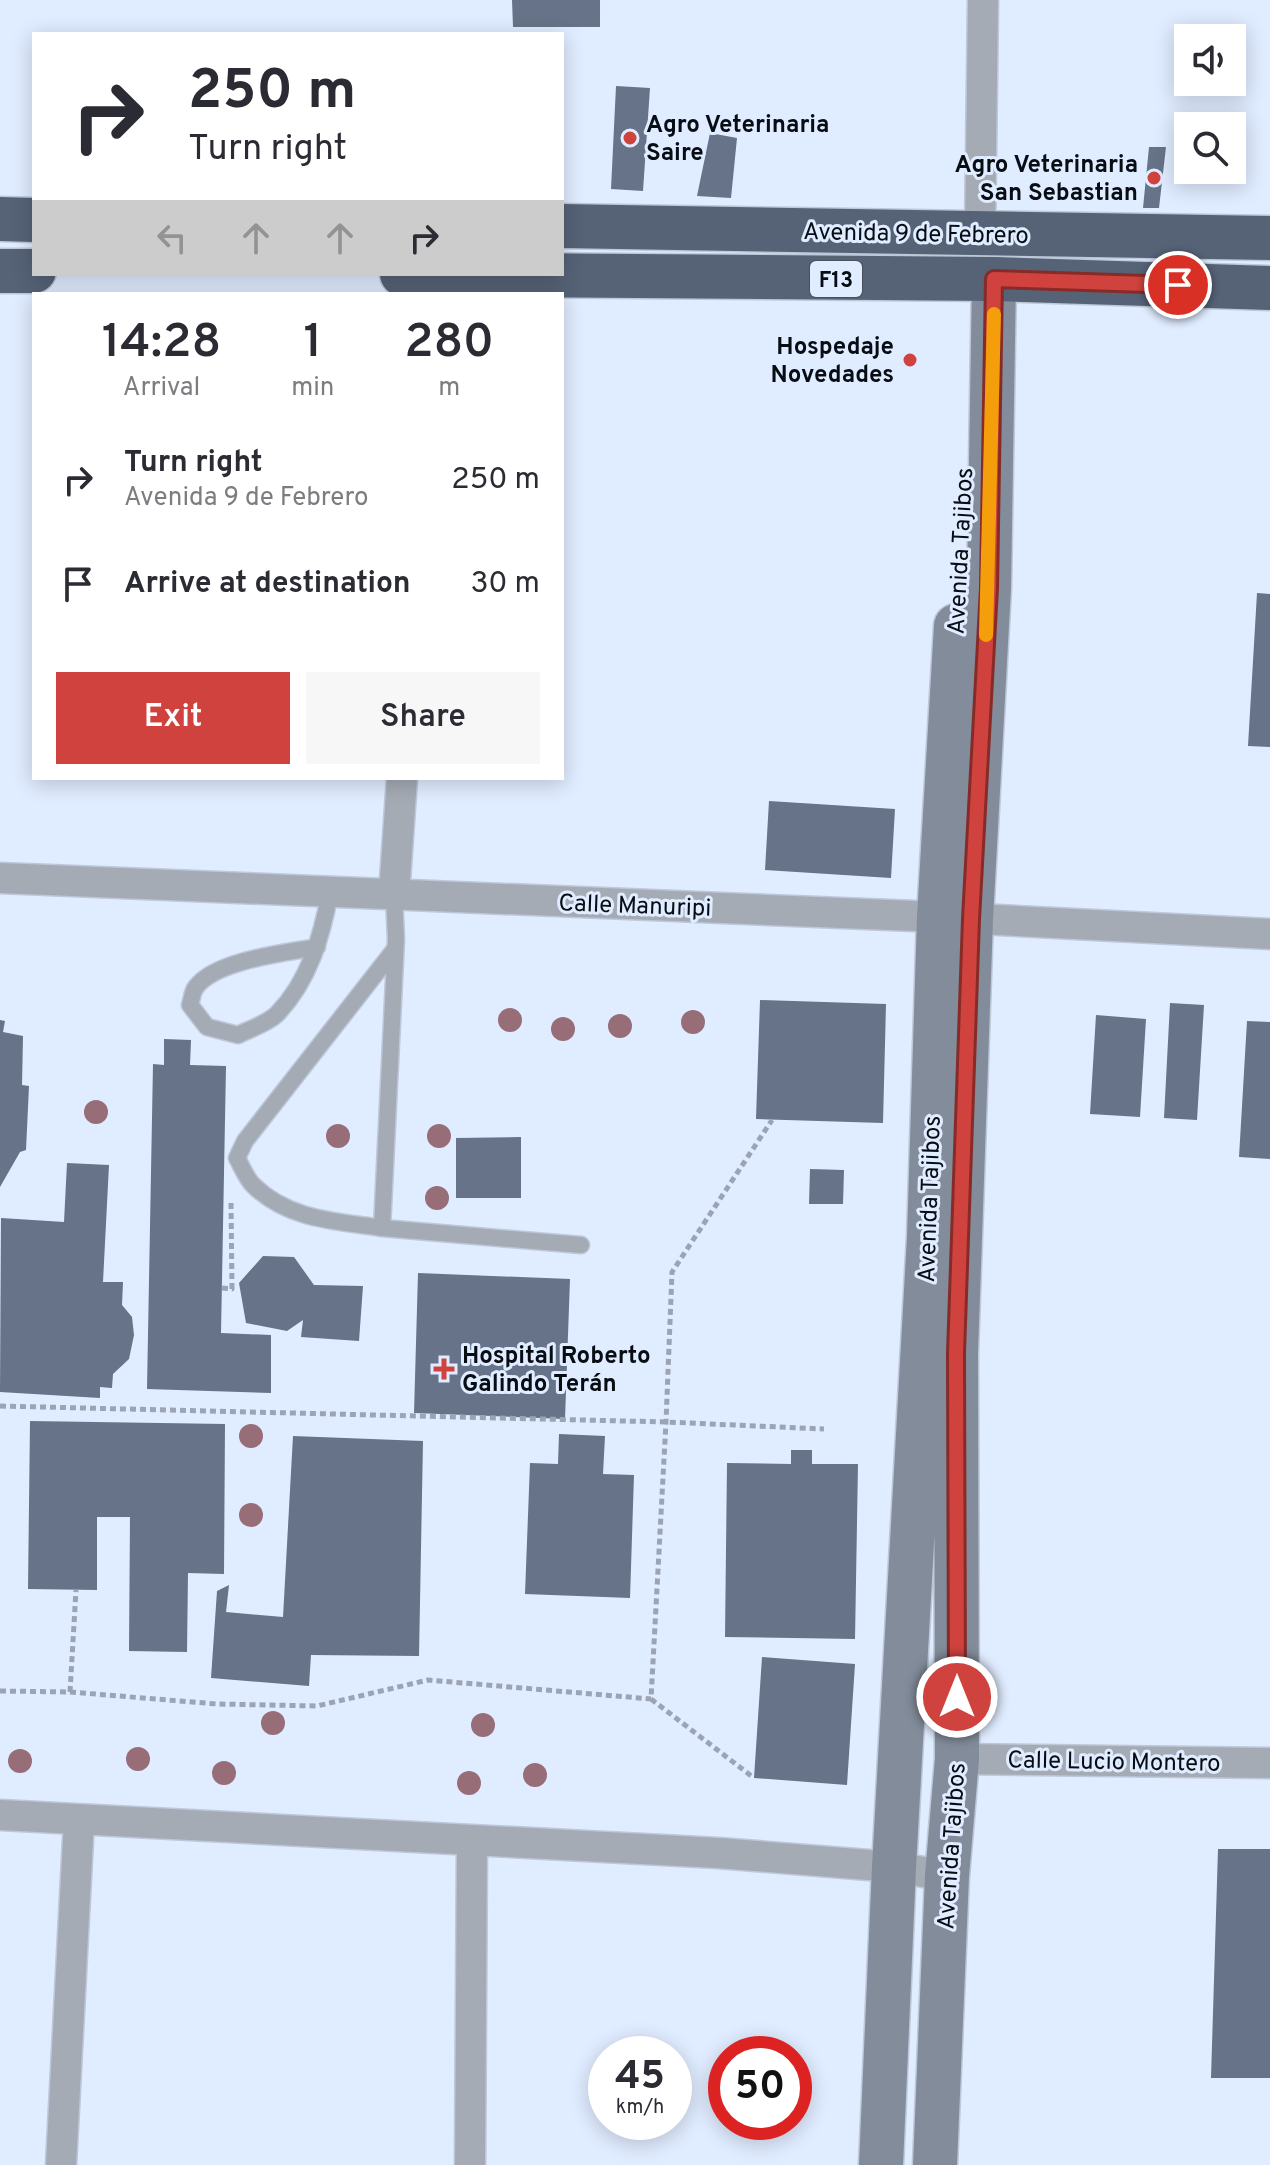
<!DOCTYPE html>
<meta charset="utf-8">
<style>
:root{--surface:#fff;--page:#f7f7f7;--text:#2b2b33;--muted:#7c7c81;--accent:#d0423e}
body{margin:0;font-family:Overpass,sans-serif;background:var(--page);color:var(--text);height:100vh;display:flex;flex-direction:column;font-size:30px;white-space:nowrap}
*{box-sizing:border-box;margin:0}
p{font-size:26px;color:var(--muted)}
.icon{flex:none;width:44px;height:44px;fill:none;stroke:currentColor;stroke-width:2;stroke-linecap:round;stroke-linejoin:round}
.map{position:relative;flex:1;overflow:hidden}
.drawer{position:absolute;left:32px;top:292px;width:532px;height:488px;display:flex;flex-direction:column;background:var(--surface);border-radius:0px;box-shadow:0 4px 20px #0003}
.drawer>*{flex:none}
.guide{position:absolute;left:32px;top:32px;width:532px;height:244px;border-radius:0px;box-shadow:0 4px 20px #0003;background:#fff;color:var(--text);overflow:hidden}
.controls{position:absolute;left:1174px;top:24px;display:grid;gap:16px}
.controls a{display:grid;place-items:center;width:72px;height:72px;border-radius:0px;background:var(--surface);box-shadow:0 4px 20px #0003;font-size:40px}
.speed{position:absolute;left:588px;top:2036px;display:flex;gap:16px;font-size:40px;font-weight:700;text-align:center}
.speed>*{display:grid;place-content:center;width:104px;height:104px;border-radius:50%;background:var(--surface);box-shadow:0 4px 20px #0003;line-height:1}
.speed small{font-size:20px;font-weight:400}
.speed .limit{border:12px solid #d22;background:#fff;color:#111}
.pin{position:absolute;display:grid;place-items:center;width:68px;height:68px;color:#fff;margin:-34px;border:4px solid #fff;border-radius:50%;box-shadow:0 2px 8px #0007}
.me{position:absolute;width:88px;margin:-44px;rotate:0deg;stroke-linejoin:round;filter:drop-shadow(0 0 6px #0008)}
.turn{display:flex;align-items:center;gap:28px;height:168px;padding:0 24px;font-size:36px}
.turn .icon{width:104px;height:104px;stroke-width:2.5}
.turn b{display:block;font-size:56px;line-height:68px}
.lanes{display:flex;align-items:center;height:76px;padding:0 24px;background:#0003;justify-content:center;gap:40px;direction:ltr}
.lanes .off{opacity:.35}
.eta{display:flex;justify-content:space-evenly;align-items:center;height:136px;text-align:center}
.eta b{font-size:48px;font-weight:600;line-height:56px}
.cta{display:flex;gap:16px;margin-top:auto;padding:16px 24px}
.cta a{flex:1;height:92px;border-radius:0px;background:var(--accent);color:#fff;font-size:32px;font-weight:600;line-height:92px;text-align:center}
.cta a+a{background:var(--page);color:var(--text)}
ul{padding:0;list-style:none}
li{display:flex;align-items:center;gap:24px;height:104px;padding:0 24px}
li div{flex:1}
li b{display:block;font-size:30px}
li em{font-style:normal}
.map>svg:first-child{display:block}
.building{fill:#667388}
.lines{fill:none;stroke-linecap:round;stroke-linejoin:round}
.lane-casing{stroke:#bdc8d9;stroke-width:19}
.street-casing{stroke:#bdc8d9;stroke-width:33}
.secondary-casing{stroke:#bdc8d9;stroke-width:47}
.highway-casing{stroke:#bdc8d9;stroke-width:47}
.path{stroke:#9ba4b4;stroke-width:5;stroke-dasharray:6 4;stroke-linecap:butt}
.lane{stroke:#a5abb5;stroke-width:16}
.street{stroke:#a5abb5;stroke-width:30}
.secondary{stroke:#838c9b;stroke-width:44}
.highway{stroke:#566377;stroke-width:44}
.tree{fill:#976d78}
.route-casing{stroke:#872b28;stroke-width:20}
.route{stroke:#d0423e;stroke-width:14}
.slow{stroke:#f59e0b;stroke-width:14}
.poi-dot{fill:#d0423e;stroke:#e0ecff;stroke-width:3}
.labels{text-anchor:middle;stroke-width:6;stroke-linejoin:round;paint-order:stroke}
.shield{fill:#e0ecff;stroke:#49505a;stroke-width:2}
.shield-label{font-size:22px;font-weight:bold;fill:#080d14}
.poi-label{font-size:24px;font-weight:bold;fill:#080d14;stroke:#e0ecff;text-anchor:start}
.street-label{font-size:24px;fill:#080d14;stroke:#e0ecff}
</style>
<div class="map">
<svg width="1270" height="2165" viewBox="0 0 1270 2165">
<rect width="100%" height="100%" fill="#e0ecff"/>
<!-- building -->
<path class="building" d="M512,0h88v27h-87z
M616,86l34,2 -7,103 -32,-2z
M710,133l27,5 -6,60 -34,-2z
M1149,147h17l-7,61h-16z
M1257,593l13,1v153l-22,-1z
M769,801l126,8 -4,69 -126,-8z
M760,1000l126,4 -3,119 -127,-4z
M1170,1003l34,2 -7,115 -33,-2z
M1096,1015l50,4 -6,98 -50,-3z
M0,1020l5,1 -2,11 20,4 -1,49 7,1 -3,64 -6,2 -20,35z
M1247,1021l23,1v137l-31,-2z
M164,1039l27,1 -1,25 36,1 -5,267 50,2v58l-124,-4 6,-325 11,1z
M521,1137v61h-65v-60z
M67,1163l42,2 -6,117h20l-1,23 10,12 2,18 -5,24 -16,15 -1,14 -12,-1v11l-100,-6 1,-174 63,4z
M810,1169l34,1 -1,34h-34z
M263,1256l31,1 20,28 49,1 -4,55 -58,-4 2,-17 -16,11 -41,-8 -7,-40z
M418,1273l152,6 -5,140 -151,-6z
M30,1421l195,3 -1,150 -36,-1 -1,79 -58,-1 1,-134h-33v73l-69,-1z
M559,1434l46,2 -2,38 31,1 -4,123 -105,-4 5,-131 28,1z
M293,1436l130,5 -4,215 -108,-1 -2,31 -98,-8 6,-87 12,-6 -3,27 57,5z
M791,1450h21v14h46l-3,175 -130,-2 2,-174 64,1z
M762,1657l93,7 -8,121 -93,-7z
M1218,1849h52v229h-59z"/>
<g class="lines">
<defs>
<path id="lane" d="M394,895l2,44 -14,289 199,17
M317,947c-32,6 -101,13 -121,40 -4,5 -4,12 -6,18l17,22 31,8c12,-6 30,-12 39,-21 32,-33 45,-78 53,-122
M382,1228c-46,-7 -94,-8 -129,-43 -7,-7 -11,-18 -16,-27l8,-17 150,-192"/>
<path id="street" d="M980,234l3,-234
M0,878l939,39 331,17
M394,895l8,-117
M957,1759l313,4
M0,1815l718,38 176,14 53,9
M61,2165l18,-345
M470,2165l2,-324"/>
<path id="secondary" d="M881,2165l13,-298 35,-630 10,-320 17,-291
M935,2165l12,-289 10,-117 -1,-406 15,-434 18,-331 5,-309"/>
<path id="highway" d="M0,219l34,1
M562,226l708,12
M0,271h34
M402,274l592,5 276,9"/>
</defs>
<!-- lane casing -->
<use href="#lane" class="lane-casing"/>
<!-- street casing -->
<use href="#street" class="street-casing"/>
<!-- secondary casing -->
<use href="#secondary" class="secondary-casing"/>
<!-- highway casing -->
<use href="#highway" class="highway-casing"/>
<!-- path -->
<path class="path" d="M222,1288l10,1 -1,-88
M0,1406l666,16 158,7
M0,1691l70,1 147,12 100,2 111,-26 223,19 15,-277 6,-150 100,-152
M70,1692l6,-102
M651,1699l103,79"/>
<!-- lane -->
<use href="#lane" class="lane"/>
<!-- street -->
<use href="#street" class="street"/>
<!-- secondary -->
<use href="#secondary" class="secondary"/>
<!-- highway -->
<use href="#highway" class="highway"/>
</g>
<!-- trees -->
<g class="tree">
<circle cx="510" cy="1020" r="12"/>
<circle cx="693" cy="1022" r="12"/>
<circle cx="620" cy="1026" r="12"/>
<circle cx="563" cy="1029" r="12"/>
<circle cx="96" cy="1112" r="12"/>
<circle cx="338" cy="1136" r="12"/>
<circle cx="439" cy="1136" r="12"/>
<circle cx="437" cy="1198" r="12"/>
<circle cx="251" cy="1436" r="12"/>
<circle cx="251" cy="1515" r="12"/>
<circle cx="273" cy="1723" r="12"/>
<circle cx="483" cy="1725" r="12"/>
<circle cx="138" cy="1759" r="12"/>
<circle cx="20" cy="1761" r="12"/>
<circle cx="224" cy="1773" r="12"/>
<circle cx="535" cy="1775" r="12"/>
<circle cx="469" cy="1783" r="12"/>
</g>
<g class="lines">
<defs>
<path id="route" d="M957,1697l-1,-344 15,-434 18,-331 5,-309 184,6"/>
</defs>
<!-- route casing -->
<use href="#route" class="route-casing"/>
<!-- route -->
<use href="#route" class="route"/>
<!-- slow -->
<path class="slow" d="M986,635l8,-321"/>
</g>
<!-- markers -->
<g class="poi-dot">
<circle cx="630" cy="138" r="8"/>
<circle cx="1154" cy="178" r="8"/>
<circle cx="910" cy="360" r="8"/>
<path d="M440 1357h8v8h8v8h-8v8h-8v-8h-8v-8h8z"/>
</g>
<g class="labels">
<!-- shield labels -->
<rect class="shield" x="810" y="261" width="52" height="36" rx="6"/>
<g class="shield-label">
<text x="836" y="287">F13</text>
</g>
<!-- poi labels -->
<g class="poi-label">
<text x="646" y="132">Agro Veterinaria<tspan x="646" dy="28">Saire</tspan></text>
<text x="1138" y="172" text-anchor="end">Agro Veterinaria<tspan x="1138" dy="28">San Sebastian</tspan></text>
<text x="894" y="354" text-anchor="end">Hospedaje<tspan x="894" dy="28">Novedades</tspan></text>
<text x="462" y="1363">Hospital Roberto<tspan x="462" dy="28">Galindo Terán</tspan></text>
</g>
<!-- street labels -->
<g class="street-label">
<text transform="translate(916 233) rotate(1)" y="8">Avenida 9 de Febrero</text>
<text transform="translate(960 551) rotate(-87)" y="8">Avenida Tajibos</text>
<text transform="translate(635 905) rotate(2)" y="8">Calle Manuripi</text>
<text transform="translate(929 1199) rotate(-88)" y="8">Avenida Tajibos</text>
<text transform="translate(1114 1761) rotate(1)" y="8">Calle Lucio Montero</text>
<text transform="translate(951 1846) rotate(-86)" y="8">Avenida Tajibos</text>
</g>
</g>
</svg>
<div class="controls">
<a><svg class="icon" aria-label="sound" viewBox="0 0 24 24"><path d="M4 9h4l5-4v14l-5-4H4zM17 9q2 3 0 6"/></svg></a>
<a><svg class="icon" aria-label="search" viewBox="0 0 24 24"><circle cx="10" cy="10" r="6"/><path d="M15 15l6 6"/></svg></a>
</div>
<div class="speed"><div>45<small>km/h</small></div><div class="limit">50</div></div>
<div class="pin" style="left:1178px;top:285px;background:#d93025"><svg class="icon" aria-label="arrive" viewBox="0 0 24 24"><path d="M6 21V4h12l-3 4 3 4H6"/></svg></div>
<svg class="me" style="left:957px;top:1697px" viewBox="-20 -20 40 40"><circle r="17" fill="#d0423e" stroke="#fff" stroke-width="3"/><path d="M0-11L8 9 0 5-8 9z" fill="#fff"/></svg>
<div class="guide">
<div class="turn"><svg class="icon" aria-label="right" viewBox="0 0 24 24"><path d="M7 20v-9h11M14 6l5 5-5 5"/></svg><div><b>250 m</b>Turn right</div></div>
<div class="lanes"><svg class="icon off" aria-label="left" viewBox="0 0 24 24"><path d="M17 20v-9H6M10 6l-5 5 5 5"/></svg><svg class="icon off" aria-label="ahead" viewBox="0 0 24 24"><path d="M12 20V5M6 11l6-6 6 6"/></svg><svg class="icon off" aria-label="ahead" viewBox="0 0 24 24"><path d="M12 20V5M6 11l6-6 6 6"/></svg><svg class="icon" aria-label="right" viewBox="0 0 24 24"><path d="M7 20v-9h11M14 6l5 5-5 5"/></svg></div>
</div>
<section class="drawer">
<div class="eta">
<div><b>14:28</b><p>Arrival</p></div>
<div><b>1</b><p>min</p></div>
<div><b>280</b><p>m</p></div>
</div>
<ul>
<li><svg class="icon" aria-label="right" viewBox="0 0 24 24"><path d="M7 20v-9h11M14 6l5 5-5 5"/></svg><div><b>Turn right</b><p>Avenida 9 de Febrero</p></div><em>250 m</em></li>
<li><svg class="icon" aria-label="arrive" viewBox="0 0 24 24"><path d="M6 21V4h12l-3 4 3 4H6"/></svg><div><b>Arrive at destination</b></div><em>30 m</em></li>
</ul>
<div class="cta"><a>Exit</a><a>Share</a></div>
</section>
</div>
